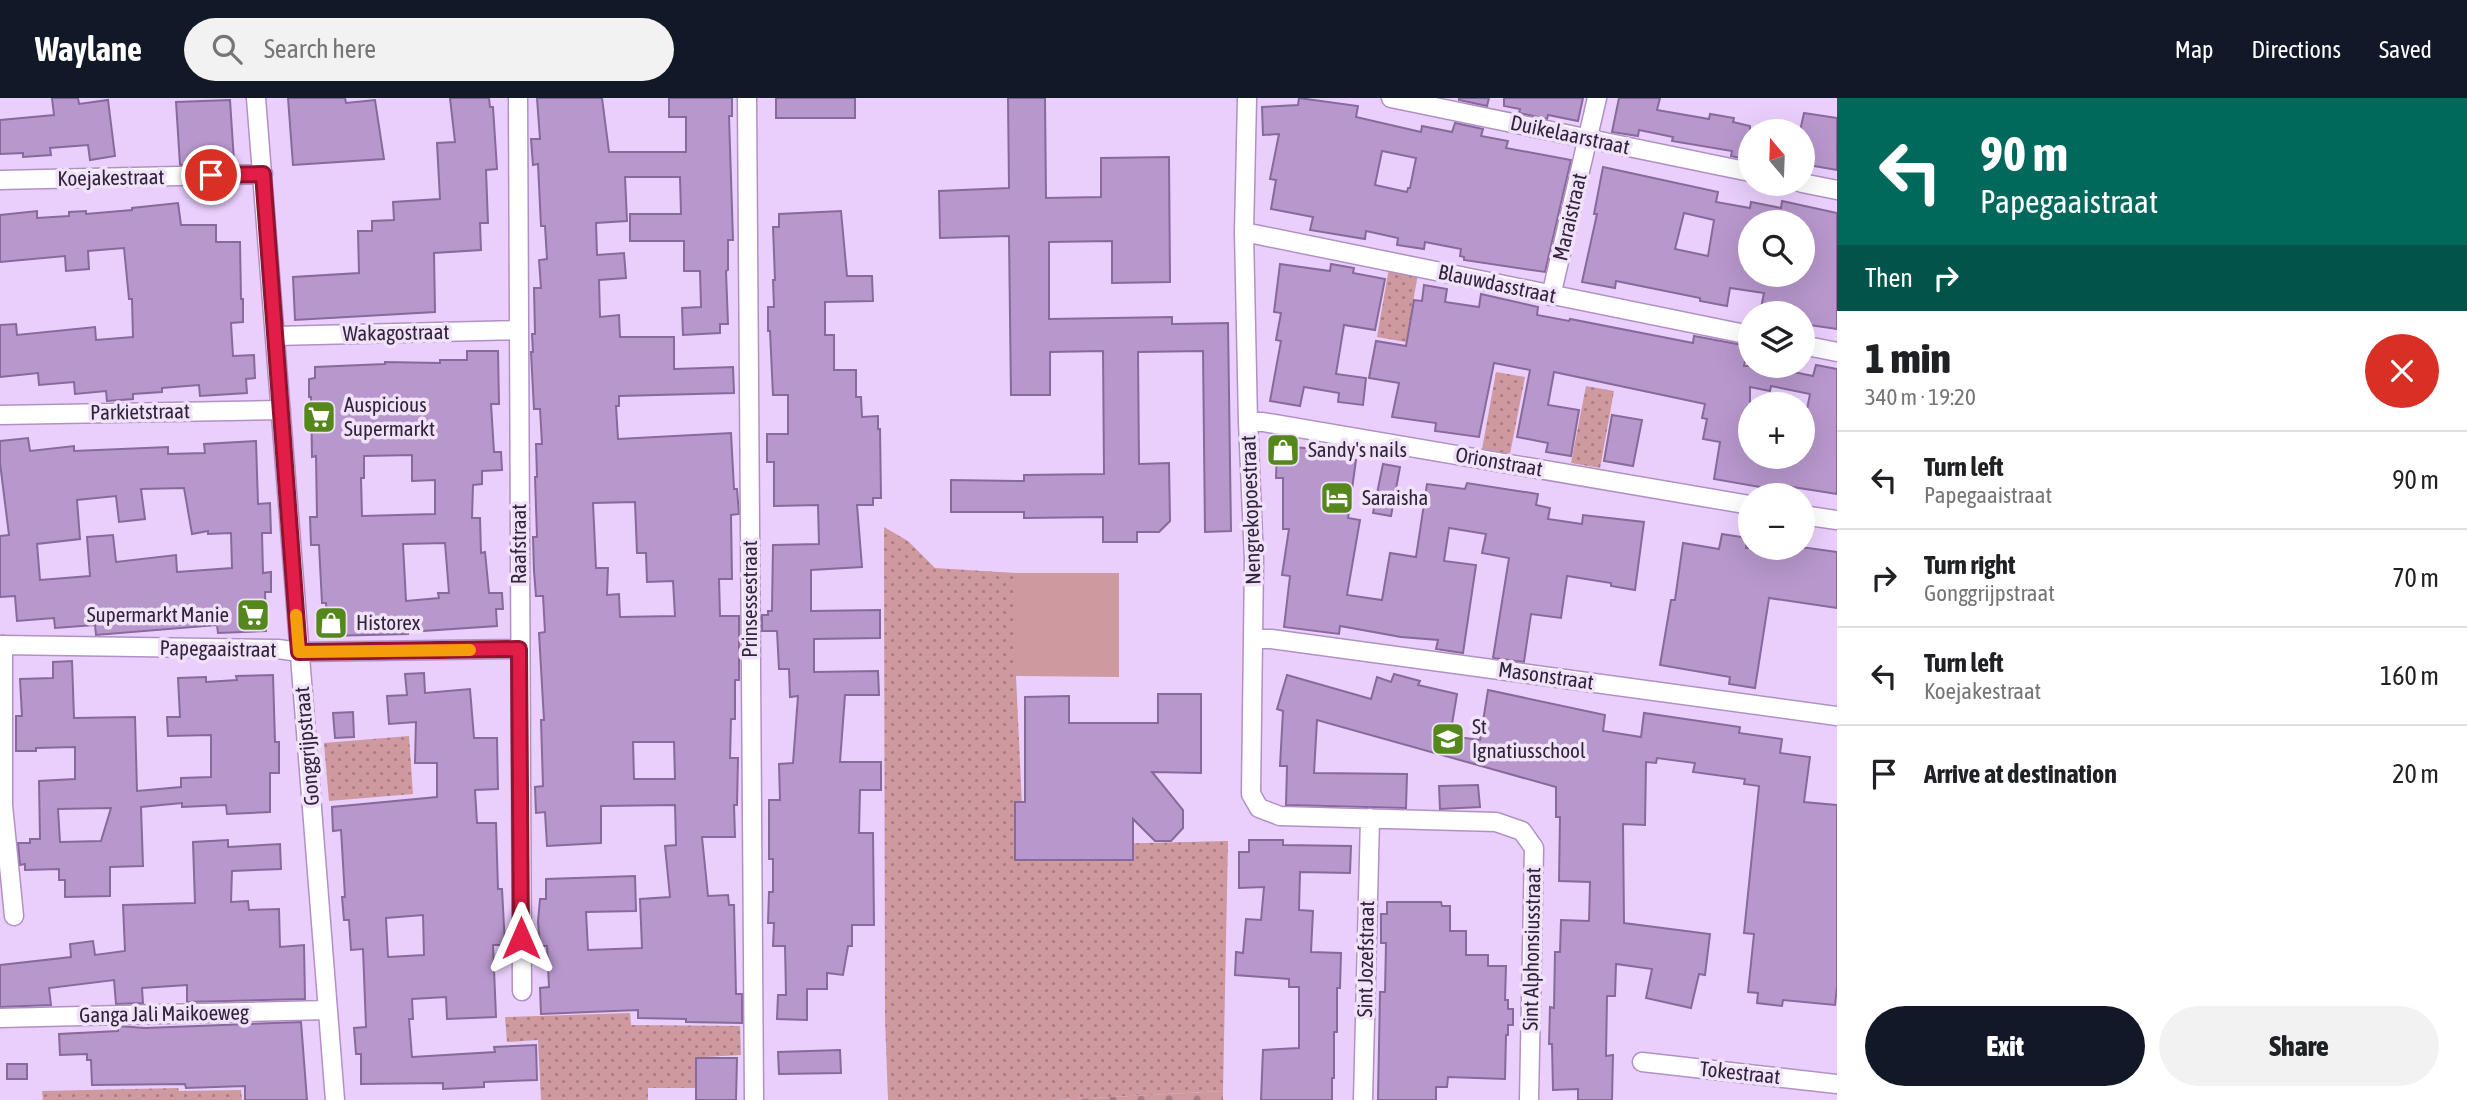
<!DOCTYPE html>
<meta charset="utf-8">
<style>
:root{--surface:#fff;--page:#f2f2f2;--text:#202124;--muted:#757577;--line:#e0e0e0;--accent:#111827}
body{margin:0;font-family:"Asap Condensed",sans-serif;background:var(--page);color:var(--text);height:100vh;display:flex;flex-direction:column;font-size:26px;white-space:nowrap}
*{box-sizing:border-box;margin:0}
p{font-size:23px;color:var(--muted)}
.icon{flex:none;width:38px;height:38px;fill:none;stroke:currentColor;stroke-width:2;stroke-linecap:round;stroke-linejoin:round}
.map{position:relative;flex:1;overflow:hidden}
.drawer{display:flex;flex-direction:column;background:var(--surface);width:630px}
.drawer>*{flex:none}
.banner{background:#00695c;color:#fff;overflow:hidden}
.needle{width:46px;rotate:341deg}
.fabs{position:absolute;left:1738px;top:21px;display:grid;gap:14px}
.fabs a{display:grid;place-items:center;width:77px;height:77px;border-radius:50%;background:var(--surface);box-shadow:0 7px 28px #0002;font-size:35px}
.pin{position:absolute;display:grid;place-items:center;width:60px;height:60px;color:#fff;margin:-30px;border:4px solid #fff;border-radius:50%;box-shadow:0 2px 7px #0007}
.me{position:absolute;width:77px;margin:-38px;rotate:0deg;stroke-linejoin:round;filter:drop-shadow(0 0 5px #0008)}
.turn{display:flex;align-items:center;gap:24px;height:147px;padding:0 28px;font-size:32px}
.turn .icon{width:91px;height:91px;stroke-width:2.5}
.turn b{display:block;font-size:49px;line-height:60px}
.then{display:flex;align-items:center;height:66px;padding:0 28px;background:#0003;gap:14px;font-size:26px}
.round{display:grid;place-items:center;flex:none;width:74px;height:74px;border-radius:37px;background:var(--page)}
.head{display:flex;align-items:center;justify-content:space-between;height:119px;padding:0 28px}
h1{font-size:42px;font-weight:800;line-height:52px}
.primary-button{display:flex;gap:14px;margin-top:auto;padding:14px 28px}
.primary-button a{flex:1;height:80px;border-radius:42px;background:var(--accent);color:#fff;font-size:28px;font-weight:800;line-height:80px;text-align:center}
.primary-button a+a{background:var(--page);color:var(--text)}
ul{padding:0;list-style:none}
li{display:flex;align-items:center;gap:21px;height:98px;padding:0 28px;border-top:2px solid var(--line)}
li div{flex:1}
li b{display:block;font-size:26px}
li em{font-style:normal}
header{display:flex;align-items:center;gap:42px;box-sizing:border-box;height:98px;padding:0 35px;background:var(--accent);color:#fff}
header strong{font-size:33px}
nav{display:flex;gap:38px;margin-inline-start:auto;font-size:24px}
.search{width:490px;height:63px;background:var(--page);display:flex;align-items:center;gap:18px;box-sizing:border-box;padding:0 24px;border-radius:38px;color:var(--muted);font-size:26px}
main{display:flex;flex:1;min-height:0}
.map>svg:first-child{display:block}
.grass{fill:url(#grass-dots)}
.cemetery{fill:url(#cemetery-stones)}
.pitch{fill:#ce999f}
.building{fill:#b897cd;stroke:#88699c;stroke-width:2;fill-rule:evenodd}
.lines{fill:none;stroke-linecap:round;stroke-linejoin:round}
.street-casing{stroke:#b190c6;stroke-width:21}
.street{stroke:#fff;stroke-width:18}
.route-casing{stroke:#92132f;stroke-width:18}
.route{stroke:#e11d48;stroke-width:12}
.slow{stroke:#f59e0b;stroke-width:12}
.labels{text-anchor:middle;stroke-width:7;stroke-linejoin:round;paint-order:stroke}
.street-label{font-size:21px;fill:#31243a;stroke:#f0e2f9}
.poi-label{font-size:21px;fill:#31243a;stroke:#f0e2f9;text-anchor:start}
</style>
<header>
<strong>Waylane</strong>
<div class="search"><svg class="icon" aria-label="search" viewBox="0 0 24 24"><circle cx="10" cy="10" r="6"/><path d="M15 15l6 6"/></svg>Search here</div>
<nav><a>Map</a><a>Directions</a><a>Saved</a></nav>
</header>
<main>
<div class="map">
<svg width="1837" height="1002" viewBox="0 0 1837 1002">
<defs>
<pattern id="grass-dots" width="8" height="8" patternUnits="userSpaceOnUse" patternTransform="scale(1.75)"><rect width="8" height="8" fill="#ce999f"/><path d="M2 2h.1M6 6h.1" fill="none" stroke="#a87d83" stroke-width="1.8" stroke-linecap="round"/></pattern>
<pattern id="cemetery-stones" width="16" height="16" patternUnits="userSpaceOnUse" patternTransform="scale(1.75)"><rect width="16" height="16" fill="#ce999f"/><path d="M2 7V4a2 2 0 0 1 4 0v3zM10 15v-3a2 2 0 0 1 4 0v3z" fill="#a87d83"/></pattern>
</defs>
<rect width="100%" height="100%" fill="#eacffc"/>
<!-- grass -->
<path class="grass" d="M1390,164l29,6 -13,74 -29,-5z
M1496,274l29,5 -15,77 -28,-5z
M1586,288l28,5 -14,77 -29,-5z
M884,429l24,14 27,27 81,5v103l7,151 -1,19 206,-5 -5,250 -167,9h-168l-3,-82z
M409,638l4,58 -84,7 -5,-58z
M630,915l1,12 109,1 1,29 -36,2 1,31h-58v12h-107l-3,-60 -31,2 -2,-25z
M178,990l1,3 62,-1 1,10h-199l-1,-9z"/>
<!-- cemetery -->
<path class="cemetery" d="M1223,993v9h-167z"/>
<!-- pitch -->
<path class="pitch" d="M1016,475h103v104l-103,-1z"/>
<!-- building -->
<path class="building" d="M52,0h26l1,6 29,-4 7,56 -25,4 -2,-15 -38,3 1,7 -28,2v-4l-23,1v-34l54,-5z
M288,0h57l1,5 29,-3 9,59 -91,6z
M450,0h39l1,9h3l4,62 -11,1 2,53h-8l1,27 -47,3 1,59 -140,8 -2,-43 66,-4 -1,-42h14v-10l22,-1 -1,-18 47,-3 -3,-56 18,-1z
M537,0h65l7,54h77v-35h-17v-19h63v18h-3l4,124h-5v30l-2,1 2,53h-8v9l-37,2 -1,-27 19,-1 -1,-36h-16v-30h-54v-27h51l-1,-37h-55l2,44 -31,2 1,32 27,-2 2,25 -27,2 1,37 19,-2 1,22h54v32l59,-2 1,26 -115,3v10h-3l2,33 113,-6 3,56h3l2,25 -8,1 1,64h-13l1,37h19v64h-4v39h-4l-1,39h8l-1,47h-3l1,32h-33l6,59 20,-1 1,10h5l2,89h6v29l-56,-1v-3l-48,-1v-8l-97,4 -1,-26 9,-1 -2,-41h-7l-2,-24 2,-23h6v-20l89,-3 1,35 -50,1 2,38 54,-2 -2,-49 30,-2 -5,-51 11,-1 -1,-40 -74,1v37l-54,3 -2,-34 -9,1 -1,-26 8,-1 -2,-66h3l-5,-87 6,-1 -2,-36h-7l-2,-25 -1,-34h4l-2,-60h2l-1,-33h6l-2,-35h-6l-3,-57h2l-1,-18h3l-1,-46h7l-2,-28 8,-1 -2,-33h-4l-3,-62 -5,1 -2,-26h9zM635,404l2,51h9l1,29 26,-1 2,35 -55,1 -1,-23 -12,1 1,-27h-12l-3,-65zM633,644h41l1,37h-41z
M776,0h79v20h-79z
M1008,0h37l1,100 55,-1v-39l68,-1 1,125 -58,1v-42l-63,1v77l123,-2v7l56,-1 3,208 -26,1 -2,-181 -65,1 1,112 30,-1 1,58 -11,11h-22v10h-34v-25l-79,1v-6h-73v-32l73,1v-6l80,-1 -1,-123 -53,1v43h-39l-2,-159 -69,2 -1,-47 70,-3z
M1299,0l59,8 -2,11 65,15 1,-6 30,6 3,-9 28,6 -2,7 27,5 -2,7 65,12 -26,112 -81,-12v-3l-4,-1 1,-7 -36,-7 -1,7 -27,-4 1,-7 -32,-7 -1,8 -55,-9 3,-13 -42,-8 5,-29 -6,-1 9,-45 -16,1 -1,-28 36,-2zM1382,53l34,7 -6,30h-2l-1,4 -32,-7z
M1459,0h30l-2,8 -28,-6z
M1504,0h79l-5,23 -30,-6 -1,4 -28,-6 1,-4 -16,-3z
M1619,0h41l-3,12 52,9 1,-5 24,4 -1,4 17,4v34l-19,-4 1,-5 -60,-10 1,-4 -34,-7 -1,6 -26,-4z
M230,2l4,61 -54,4 -4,-63z
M1804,15l33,5v52l-35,-6v-33h-2z
M1603,69l115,25 -2,10 34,6 1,-6 30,6 1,-7 55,12v116l-35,-5v-11h-42l4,-20 -34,-5 -3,18 -27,-5v-3l-84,-17 -1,7 -33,-6 15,-68h-3zM1684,115l30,7 -6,36 -33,-7zM1750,124h52v53h-52z
M178,105l3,22h35v17h24l1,57h2v23l-12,1 2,33 21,-1 1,23 -9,1 1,14 -47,3 -1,-11 -37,3v4l-29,2v5l-26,2 -1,-10 -31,3 -1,-12 -35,3 -1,-12 -38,4v-52l16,-1 1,11 78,-8 1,13 37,-3 -1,-38h-3l-5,-51 -36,3 1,18 -23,2 -1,-15 -65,6v-47l37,-4v7l32,-2v-4l17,-1v3l46,-4v-2z
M841,113l6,65h25l1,25 -48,1v33h9v35h22v27h5l1,20 16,-1v13h2l1,69h-8v7h-16l5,62 -51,3v41l69,-1v28l-66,1v33l64,-1 1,24h-34l-5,67h41v28h-21l-1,43h14l1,92h-22v21h-4l-5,29 -16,-2v16h-20v31l-30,-1 1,-24h8l-1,-49h-12l1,-23h-6l1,-31h4v-33h-4v-59h11l-1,-36 14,-1 5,-67 -8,1 -1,-28h-10l-2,-38h-15v-16h6v-4h4l1,-66 46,-1 -1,-39 -44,1v-44h-7v-28h21v-39h-15l-3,-64h-2v-24h6l-1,-27h2l-2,-53h6v-13z
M1280,166l50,7 1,-7 23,4 -1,5 32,6 -10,51 -31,-5 -8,49 30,4 -3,27 -25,-3 1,-9 -35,-6 -4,19 -30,-5 11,-60 -5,-1 5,-27 -7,-1z
M1424,187l23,4 -2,13 34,5 2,-13 57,13 -1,8 32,6 1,-2 123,24 1,-7 54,10 -4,20h31l-1,2 39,8 3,-11 21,4v125l-51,-8 -1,9 -26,-4 1,-4 -46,-8 6,-37 -17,-3 4,-20 -5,-1 3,-14 -151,-32 -6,33 31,5 -8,46 -25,-4 2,-9 -31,-6 13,-67 -36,-7 -15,74 -44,-6 1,-8 -44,-6 7,-34 -30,-5 7,-37 30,5 8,-46 8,1zM1771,288l39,8 -6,31 -2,-1v33h-52v-70l20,4z
M467,253h31l1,53h-8l3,48h7l1,18 -20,1v13l-9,1 -1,33h8l1,35 4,-1 4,41h13l1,16h-7l1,17 -89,6v2l-80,2 -2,-33h-4l-3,-58h-8l-1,-28h7l-1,-61 -4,1 -1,-60h-2v-18l6,-1v-11l70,-3v-2l55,1v-3h27zM412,357v26l23,-1v34l-73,2 -1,-38h3v-22zM445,445l4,50h-11l1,5 -33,3 -3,-57z
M1612,317l30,5 -9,46 -29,-5z
M28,340l2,13 44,-5v5l94,-4v7l37,-1 -1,-9 52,-3 2,63 12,-1 1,30h-9l1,40 8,-1v20h-6l1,39 -48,2 -1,-8 -121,10 -1,-10 -40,3 -1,-10 -37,3 -2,-25 -15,1v-61l9,-1 -9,-72v-22zM184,390l8,46 16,-3v3l23,-1 1,35 -55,4 -1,-17 -60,7 -3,-27 -26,2 3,39 -50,4 -3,-36 43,-5 -3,-39 39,-4 3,26 26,-3 -4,-30z
M1277,348l41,3v3l38,8 -8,58 12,2 -13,75 35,5 8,-47 26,4 11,-73 38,5 2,-6 71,11 -2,11 14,3 -2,11 34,5 1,-9 61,7 -9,68 -24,-4v-3l-44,-7 -6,42 -30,-4 -7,48 -31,-4 16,-100 -27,-5 4,-19 -37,-6 -5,33 32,4 -13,88 -27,-4 2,-9 -37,-3 -61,-11 -1,8 -55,-7 6,-51 -8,-1 7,-46h-6v-51h-7z
M1383,366l17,3 -9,49 -18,-3z
M1722,436l26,4 -2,10h62l29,4v56l-68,-10 -14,90 -26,-4 1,-7 -70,-12 11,-65h4l8,-57 36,6z
M72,563l2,57 61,-1 2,74 44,-4v-9l30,-1v-42l-43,1 -1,-19h13l-2,-39 28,-1v5l31,-2 -1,-4 37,-1 2,67h4v31h-9v39l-43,2 -1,-9 -44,2v-4l-41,4 2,59 -33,1v29l-45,1v-17h-6v-11l-34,1v-6l-5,1 -2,-22h12v-4h10l-1,-58 36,-2v-32l-39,1v3h-20v-35h6l-2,-37 33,-1v-16zM111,710l-10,33 -41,1 -2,-33z
M424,575l1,20 45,-4 4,49h23l1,51 -23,1 2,33h19l2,66h4l3,56h-12l3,72 -49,2 -1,-22 -34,2 1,20h-4l3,38 83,-5 -1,-5 42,-2 1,35 -53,2v5l-41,2v-6l-82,1v-30h-5l-2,-26 12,-1 -3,-78 -12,1 -2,-30h-5l-2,-23h3l-4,-67 -8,1 -1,-24 105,-10v-34h-22l1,-41 -27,2 -2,-28 20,-1 -2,-21zM423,817l1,40 -36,2 -2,-39z
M1394,576l26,7 -2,4 39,9 -7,42 30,4 8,-50 117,25 -2,16 38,6 3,-24 96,14 -1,6 43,6 -2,14 30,4 -6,45 33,3v182l-2,18 -52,-5 -1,6 -25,-3 1,-10 -10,-1 6,-58 -10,-1 15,-147 -15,-2 1,-5 -52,-7 2,-9 -38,-5 -1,5 -10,-1 -1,63 -22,-1 1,99 86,11 -5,41 -6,-1 -8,34 -45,-10 6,-29 -36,-5 -1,32h-8l-1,60 7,-1 -1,45h-34v-11l-25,1 -1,-46h-3l1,-37 4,1 1,-56h5l1,-32 28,1 1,-39 -31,-1 1,-64h-4v-30l-239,-67 -3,53 93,1 -1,34 -120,-3 1,-39h-7l3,-55 -6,-2 10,-34 84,24 6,-22 14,5z
M1158,596h43v79l-49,-1 31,38v18l-12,13h-16l-22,-22v41h-118v-58h10v-105l44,-1v27h89z
M353,614l1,25 -19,1 -2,-25z
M1478,687l2,22 -40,2 -1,-23z
M228,742v7l52,-3 1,25 -49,2 -1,31 17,-1 1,9 30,-1 1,38 24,-2 1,54 -118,3v-17l-45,3 1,15 -27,1 -2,-24 -65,8 2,17 -51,2v-42l71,-8 -1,-13 23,-3 2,14 30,-4 -2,-46 72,-2 -2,-61z
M1249,742h34v5l68,1 -1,27 -50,-1 -1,38 14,1 -2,41 30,1 -1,35h-3v44h-3v46h-2v22h-71l2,-50 36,-2v-61h-10v-8l-54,-4 1,-23 7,1 3,-34 15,1 3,-33 -25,1v-36h10z
M1387,804h54l1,4h8v25h16v24h22v11h18l-1,34h3v9h5v16h-5v10h-2l-1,44 -57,-2 -1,10h-11v13h-58l2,-108h5l1,-49h-5v-29h6z
M301,924l6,78h-62v-14l-59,2 -1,-4 -93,1 -1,-25h-4v-6l-27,1 -1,-21 59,-3v-5l27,2z
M840,952l1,23 -62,1 -1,-22z
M696,960h41l-1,42h-40z
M7,966h20v15h-20z"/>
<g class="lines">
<defs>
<path id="street" d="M256,0l79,1002
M518,0l4,893
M747,0l7,1002
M1247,0l-3,134 4,190 6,138 -3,234 8,14 21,8 216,6 26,9 12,17 -5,252
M1391,0l359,74
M0,82l263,-6
M1802,85l35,7
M1244,134l506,103
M1551,198l46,-198
M275,238l243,-6
M1802,247l35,7
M0,317l281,-5
M1248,324h15l487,83
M1802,417l35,5
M1254,541h17l566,77
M0,547l278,4 21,3 220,-3
M3,547v160l11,111
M0,920l328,-8
M1642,964l195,22
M1363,1002l7,-282"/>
</defs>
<!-- street casing -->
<use href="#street" class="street-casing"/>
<!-- street -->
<use href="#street" class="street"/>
</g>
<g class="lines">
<defs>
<path id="route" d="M211,77l52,-1 36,478 220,-3 2,289"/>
</defs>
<!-- route casing -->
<use href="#route" class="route-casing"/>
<!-- route -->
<use href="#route" class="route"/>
<!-- slow -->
<path class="slow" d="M296,517l3,37 171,-2"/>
</g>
<!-- icons -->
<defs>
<symbol id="supermarket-square" viewBox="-11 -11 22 22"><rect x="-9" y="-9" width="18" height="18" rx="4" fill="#55871c" stroke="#f0e2f9"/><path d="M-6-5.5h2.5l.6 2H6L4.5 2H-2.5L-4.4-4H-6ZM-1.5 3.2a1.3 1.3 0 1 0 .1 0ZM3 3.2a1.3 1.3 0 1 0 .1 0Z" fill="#fff"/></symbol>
<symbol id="shop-square" viewBox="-11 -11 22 22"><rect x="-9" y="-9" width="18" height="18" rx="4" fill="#55871c" stroke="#f0e2f9"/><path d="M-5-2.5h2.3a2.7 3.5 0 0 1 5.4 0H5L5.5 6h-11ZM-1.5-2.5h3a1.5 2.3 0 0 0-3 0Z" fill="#fff"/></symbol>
<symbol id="hotel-square" viewBox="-11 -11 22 22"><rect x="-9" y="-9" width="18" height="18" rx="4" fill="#55871c" stroke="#f0e2f9"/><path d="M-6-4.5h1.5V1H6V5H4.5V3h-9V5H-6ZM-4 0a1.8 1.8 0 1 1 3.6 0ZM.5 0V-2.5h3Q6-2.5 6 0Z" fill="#fff"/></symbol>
<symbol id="school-square" viewBox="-11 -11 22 22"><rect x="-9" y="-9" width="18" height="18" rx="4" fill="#55871c" stroke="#f0e2f9"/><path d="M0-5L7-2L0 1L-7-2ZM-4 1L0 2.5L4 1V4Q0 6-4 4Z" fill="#fff"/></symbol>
</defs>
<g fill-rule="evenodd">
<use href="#supermarket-square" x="300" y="300" width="38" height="38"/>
<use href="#shop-square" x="1264" y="333" width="38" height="38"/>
<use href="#hotel-square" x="1318" y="381" width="38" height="38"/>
<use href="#supermarket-square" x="234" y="498" width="38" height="38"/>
<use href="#shop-square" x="312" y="506" width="38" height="38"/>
<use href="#school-square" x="1429" y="622" width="38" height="38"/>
</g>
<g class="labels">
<!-- street labels -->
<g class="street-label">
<text transform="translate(1570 37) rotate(12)" y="7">Duikelaarstraat</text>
<text transform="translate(111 80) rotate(-1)" y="7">Koejakestraat</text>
<text transform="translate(1570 119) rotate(-77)" y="7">Maraistraat</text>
<text transform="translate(1497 186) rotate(12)" y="7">Blauwdasstraat</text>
<text transform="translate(396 235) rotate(-1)" y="7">Wakagostraat</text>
<text transform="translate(140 314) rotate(-1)" y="7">Parkietstraat</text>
<text transform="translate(1499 364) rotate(10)" y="7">Orionstraat</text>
<text transform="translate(1251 412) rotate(-92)" y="7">Nengrekopoestraat</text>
<text transform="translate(519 446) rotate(-90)" y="7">Raafstraat</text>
<text transform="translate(750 501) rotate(-90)" y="7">Prinsessestraat</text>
<text transform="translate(218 551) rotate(1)" y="7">Papegaaistraat</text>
<text transform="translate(1546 578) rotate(8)" y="7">Masonstraat</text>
<text transform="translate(307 648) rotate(-95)" y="7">Gonggrijpstraat</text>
<text transform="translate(1532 851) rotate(-89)" y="7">Sint Alphonsiusstraat</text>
<text transform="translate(1366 861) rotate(-89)" y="7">Sint Jozefstraat</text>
<text transform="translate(164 916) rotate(-1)" y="7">Ganga Jali Maikoeweg</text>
<text transform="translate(1740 975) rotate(6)" y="7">Tokestraat</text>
</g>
<!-- poi labels -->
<g class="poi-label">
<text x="344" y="314">Auspicious<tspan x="344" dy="24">Supermarkt</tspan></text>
<text x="1308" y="359">Sandy's nails</text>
<text x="1362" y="407">Saraisha</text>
<text x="229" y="524" text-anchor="end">Supermarkt Manie</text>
<text x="356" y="532">Historex</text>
<text x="1472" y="636">St<tspan x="1472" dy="24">Ignatiusschool</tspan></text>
</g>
</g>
</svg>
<div class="fabs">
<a><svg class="needle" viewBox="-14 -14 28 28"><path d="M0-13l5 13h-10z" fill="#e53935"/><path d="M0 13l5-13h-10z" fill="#757577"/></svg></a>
<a><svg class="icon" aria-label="search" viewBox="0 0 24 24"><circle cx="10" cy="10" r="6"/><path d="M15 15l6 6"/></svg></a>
<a><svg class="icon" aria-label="layers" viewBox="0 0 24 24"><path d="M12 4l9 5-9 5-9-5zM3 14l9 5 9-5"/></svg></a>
<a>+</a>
<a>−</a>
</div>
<div class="pin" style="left:211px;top:77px;background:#d93025"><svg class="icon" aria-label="arrive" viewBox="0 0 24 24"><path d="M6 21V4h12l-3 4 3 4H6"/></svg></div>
<svg class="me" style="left:521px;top:840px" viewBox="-20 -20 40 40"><path d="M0-17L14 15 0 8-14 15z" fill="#e11d48" stroke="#fff" stroke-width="4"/></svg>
</div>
<section class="drawer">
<div class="banner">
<div class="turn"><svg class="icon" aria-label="left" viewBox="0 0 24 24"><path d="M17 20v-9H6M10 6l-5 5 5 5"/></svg><div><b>90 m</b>Papegaaistraat</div></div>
<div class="then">Then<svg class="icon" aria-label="right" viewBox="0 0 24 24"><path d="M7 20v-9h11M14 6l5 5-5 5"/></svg></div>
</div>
<div class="head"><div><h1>1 min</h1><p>340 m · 19:20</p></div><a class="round" style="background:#d93025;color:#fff"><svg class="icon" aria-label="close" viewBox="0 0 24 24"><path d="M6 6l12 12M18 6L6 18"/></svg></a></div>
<ul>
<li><svg class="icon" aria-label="left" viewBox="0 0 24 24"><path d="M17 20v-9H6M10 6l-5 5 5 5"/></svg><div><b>Turn left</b><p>Papegaaistraat</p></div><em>90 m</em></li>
<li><svg class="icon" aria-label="right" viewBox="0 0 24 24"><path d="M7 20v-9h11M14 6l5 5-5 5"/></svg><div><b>Turn right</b><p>Gonggrijpstraat</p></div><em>70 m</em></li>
<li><svg class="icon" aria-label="left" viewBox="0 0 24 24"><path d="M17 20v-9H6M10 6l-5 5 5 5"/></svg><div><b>Turn left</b><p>Koejakestraat</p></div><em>160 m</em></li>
<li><svg class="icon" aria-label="arrive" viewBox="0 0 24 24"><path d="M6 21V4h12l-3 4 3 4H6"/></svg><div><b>Arrive at destination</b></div><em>20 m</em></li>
</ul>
<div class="primary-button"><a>Exit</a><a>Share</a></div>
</section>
</main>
